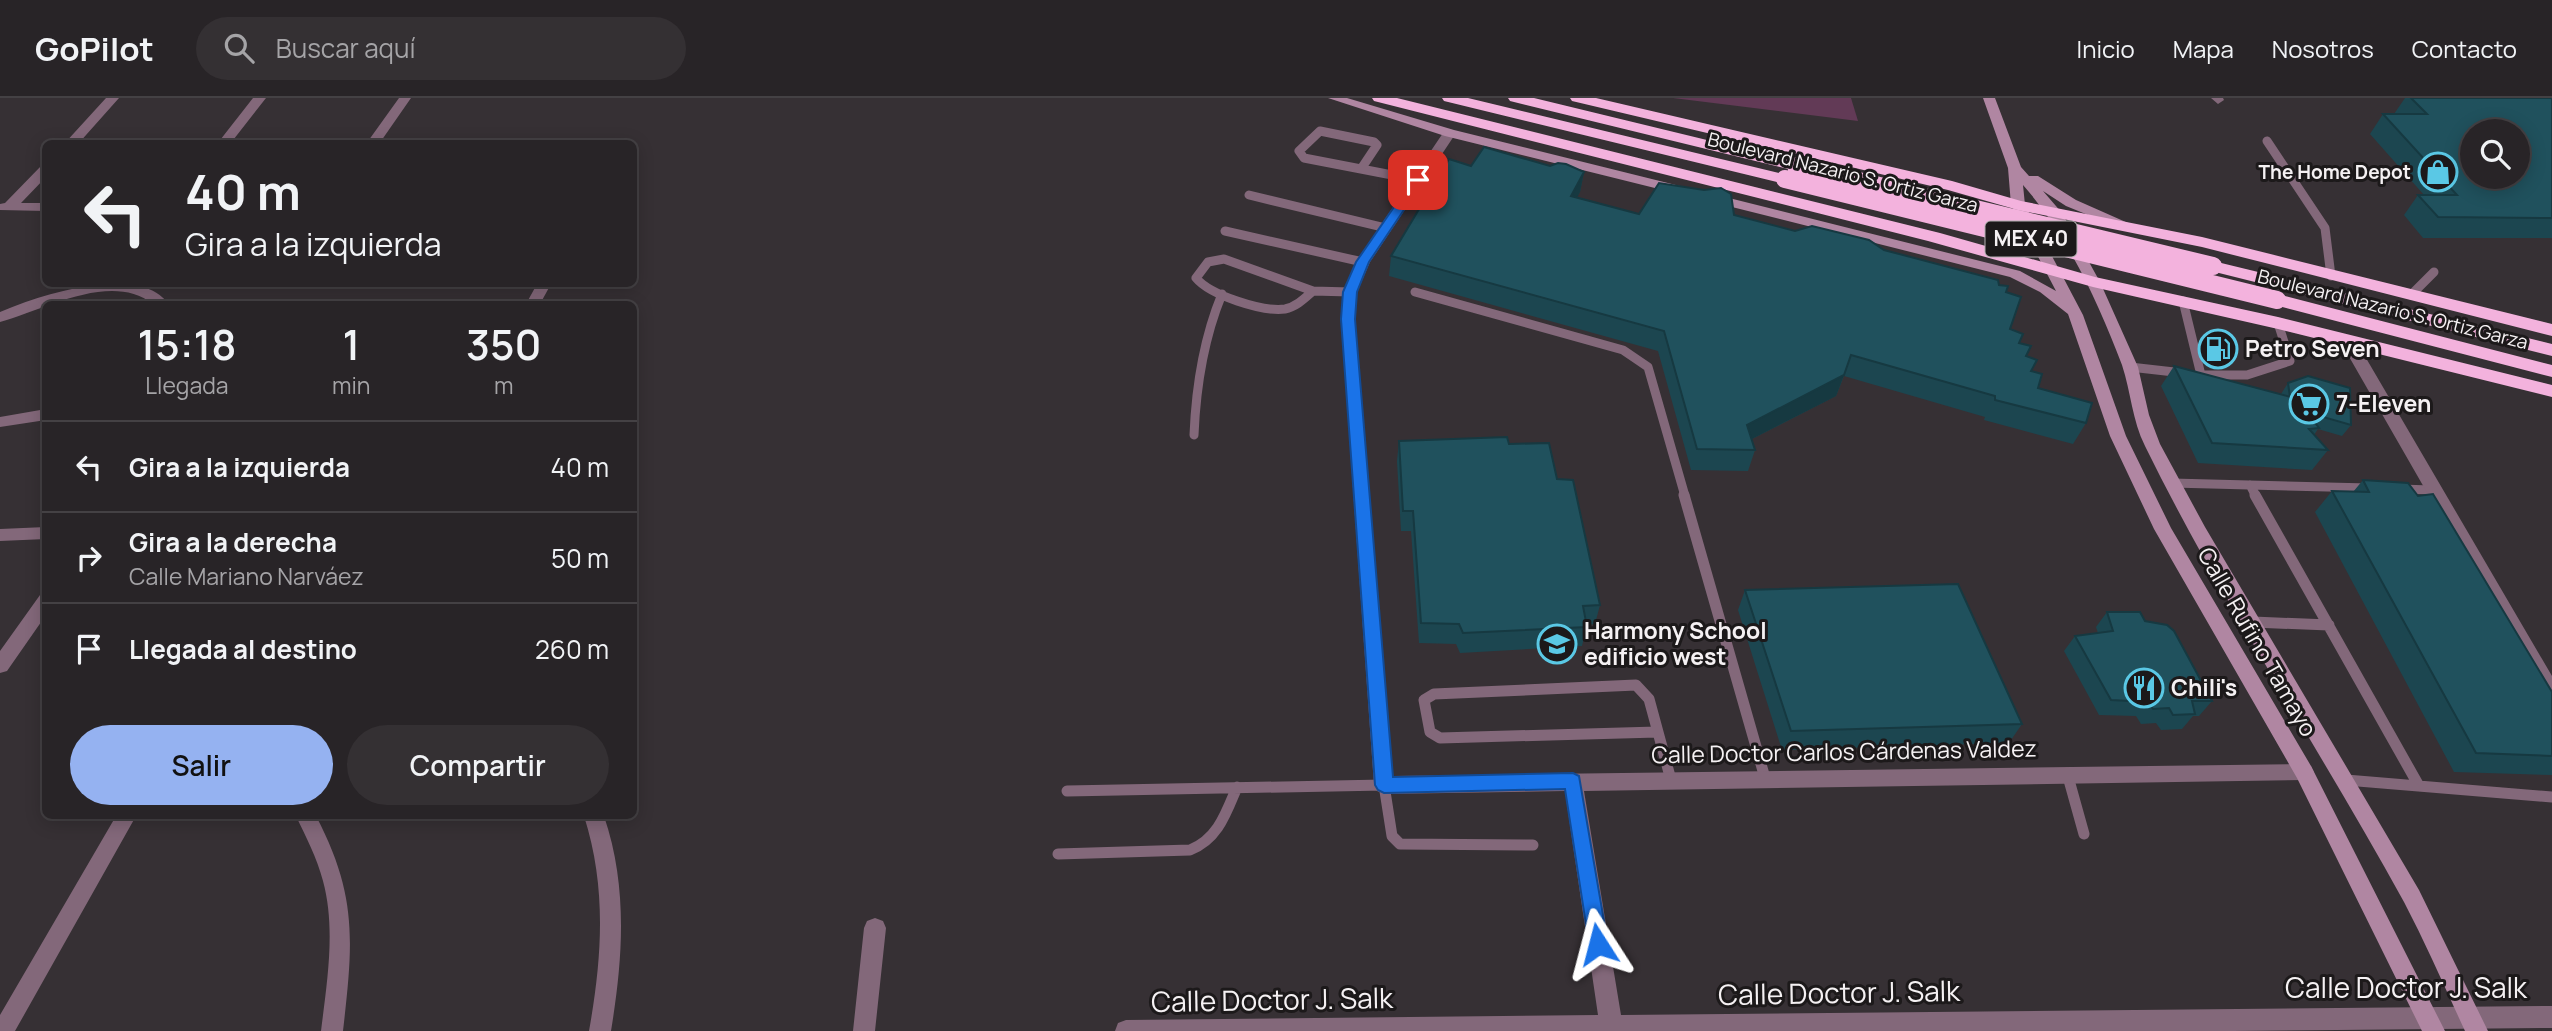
<!DOCTYPE html>
<html lang="es">
<meta charset="utf-8">
<style>
:root{--surface:#282427;--page:#343033;--text:#f1f3f6;--muted:#a5a4a7;--line:#444144;--accent:#95b2f1}
body{margin:0;font-family:Manrope,sans-serif;background:var(--page);color:var(--text);height:100vh;display:flex;flex-direction:column;font-size:26px;white-space:nowrap}
*{box-sizing:border-box;margin:0}
p{font-size:23px;color:var(--muted)}
.icon{flex:none;width:38px;height:38px;fill:none;stroke:currentColor;stroke-width:2;stroke-linecap:round;stroke-linejoin:round}
.map{position:relative;flex:1;overflow:hidden}
.panel{position:absolute;left:42px;top:203px;width:595px;height:518px;display:flex;flex-direction:column;background:var(--surface);border-radius:10px;box-shadow:0 4px 18px #0003,0 0 0 2px var(--line)}
.panel>*{flex:none}
.guide{position:absolute;left:42px;top:42px;width:595px;height:147px;border-radius:10px;box-shadow:0 4px 18px #0003,0 0 0 2px var(--line);background:#282427;color:var(--text);overflow:hidden}
.controls{position:absolute;left:2460px;top:21px;display:grid;gap:14px}
.controls a{display:grid;place-items:center;width:70px;height:70px;border-radius:50%;background:var(--surface);box-shadow:0 4px 18px #0003,0 0 0 2px var(--line);font-size:35px}
.pin{position:absolute;display:grid;place-items:center;width:60px;height:60px;color:#fff;margin:-30px;border-radius:14px;box-shadow:0 4px 10px #0006}
.me{position:absolute;width:77px;margin:-38px;rotate:351deg;stroke-linejoin:round;filter:drop-shadow(0 0 5px #0008)}
.turn{display:flex;align-items:center;gap:24px;height:147px;padding:0 28px;font-size:32px}
.turn .icon{width:91px;height:91px;stroke-width:2.5}
.turn b{display:block;font-size:49px;line-height:60px}
.eta{display:flex;justify-content:space-evenly;align-items:center;height:119px;text-align:center}
.eta b{font-size:42px;font-weight:600;line-height:49px}
.cta{display:flex;gap:14px;margin-top:auto;padding:14px 28px}
.cta a{flex:1;height:80px;border-radius:42px;background:var(--accent);color:#111;font-size:28px;font-weight:600;line-height:80px;text-align:center}
.cta a+a{background:var(--page);color:var(--text)}
ul{padding:0;list-style:none}
li{display:flex;align-items:center;gap:21px;height:91px;padding:0 28px;border-top:2px solid var(--line)}
li div{flex:1}
li b{display:block;font-size:26px}
li em{font-style:normal}
header{display:flex;align-items:center;gap:42px;box-sizing:border-box;height:98px;padding:0 35px;background:var(--surface);border-bottom:2px solid var(--line)}
header strong{font-size:33px}
nav{display:flex;gap:38px;margin-inline-start:auto;font-size:24px}
.search{width:490px;height:63px;background:var(--page);display:flex;align-items:center;gap:18px;box-sizing:border-box;padding:0 24px;border-radius:38px;color:var(--muted);font-size:26px}
.map>svg:first-child{display:block}
.green{fill:#623a56}
.lines{fill:none;stroke-linecap:round;stroke-linejoin:round}
.lane-far1{stroke:#83687a;stroke-width:9}
.lane{stroke:#83687a;stroke-width:11}
.street{fill:#83687a;fill-rule:evenodd}
.secondary{fill:#b086a2;fill-rule:evenodd}
.highway{fill:#f3b2dd;fill-rule:evenodd}
.highway-bridge{stroke:#f3b2dd;stroke-width:18}
.wall{fill:#1c4650}
.shaded-wall{fill:#163941}
.building{fill:#20515d;stroke:#163941;stroke-width:2;fill-rule:evenodd}
.route{fill:#1a73e8;stroke:#114b97;stroke-width:2}
.labels{text-anchor:middle;stroke-width:6;stroke-linejoin:round;paint-order:stroke}
.far-street-label{font-size:19px;fill:#f5f1f3;stroke:#1c191a}
.far-poi-label{font-size:19px;font-weight:bold;fill:#f5f1f3;stroke:#1c191a;text-anchor:end}
.shield{fill:#1c191a;stroke:#b4b0b2;stroke-width:2}
.shield-label{font-size:21px;font-weight:bold;fill:#f5f1f3}
.poi-label{font-size:23px;font-weight:bold;fill:#f5f1f3;stroke:#1c191a;text-anchor:start}
.street-label{font-size:23px;fill:#f5f1f3;stroke:#1c191a}
.near-street-label{font-size:28px;fill:#f5f1f3;stroke:#1c191a}
</style>
<header>
<strong>GoPilot</strong>
<div class="search"><svg class="icon" aria-label="search" viewBox="0 0 24 24"><circle cx="10" cy="10" r="6"/><path d="M15 15l6 6"/></svg>Buscar aquí</div>
<nav><a>Inicio</a><a>Mapa</a><a>Nosotros</a><a>Contacto</a></nav>
</header>
<div class="map">
<svg width="2552" height="933" viewBox="0 0 2552 933">
<rect width="100%" height="100%" fill="#363034"/>
<!-- green -->
<path class="green" d="M1673,0h178l7,23z"/>
<g class="lines">
<!-- lane-far1 -->
<path class="lane-far1" d="M1320,33l54,11 3,3 -16,24 -57,-11 -5,-7z
M2267,43l58,87 6,48
M1361,71l57,11
M1249,97l137,33
M1225,133l138,31
M1224,161l89,32c-8,7 -17,16 -28,18 -23,3 -75,-14 -89,-31l12,-16z
M1313,193l37,1
M1415,194l208,58 25,17 37,129
M2411,197l23,-23
M2183,203l18,74
M2130,269l53,6
M2203,277h44l43,-14 -12,-38
M1194,337c2,-49 9,-95 28,-141
M2172,385l197,5
M2250,387l6,11
M2399,391l33,1"/>
<!-- lane -->
<path class="lane" d="M1684,397l81,283
M2255,397l164,291
M2253,524l76,3
M1657,634l-217,6 -10,-6 -6,-32 10,-6 202,-9 13,14 22,81
M2067,675l17,61
M2346,682l206,17
M1067,693l317,-6 8,51 8,8 133,1
M1058,756l132,-4c28,-11 36,-37 47,-63"/>
<!-- street -->
<path class="street" d="M106,0h13l-41,46h-14z
M253,0h13l-36,46h-13z
M399,0h12l-32,46h-13z
M2211,0h12l1,2 -6,4z
M1450,31l6,4 -86,129 -13,30 -2,27 38,457 911,-12 7,2 3,6 -3,6 -7,2 -720,11 37,224 931,-9v22l-320,3h-1117l3,-8 8,-3 472,-5 -33,-224 -181,3 -7,-3 -3,-6 -33,-466 2,-27 13,-30 89,-132z
M46,67v12l-25,26h25v8l-46,-1v-6l5,-1 36,-37z
M103,186c25,0 49,-1 66,20h-16c-42,-33 -109,6 -153,18v-10c33,-14 67,-24 103,-28z
M537,186h14l-11,20h-14z
M2348,238l8,5 196,335v25l-7,-3 -205,-357z
M46,311v11l-46,7v-10z
M46,429v12l-46,2v-12z
M46,495v22l-39,56 -7,2v-22l40,-56z
M116,718h20l-121,215h-15v-16z
M296,718h20c42,80 37,127 27,215h-22c6,-49 15,-102 2,-150 -6,-23 -17,-44 -27,-65z
M584,718h20c24,71 19,142 7,215h-22c13,-73 18,-143 -5,-215z
M875,820l8,3 3,7 -11,103h-22l11,-103 3,-7z"/>
<!-- secondary -->
<path class="secondary" d="M1328,0h19l107,32 230,57 2,3 -7,4 -234,-58z
M1983,0h12l26,69 8,9h9l38,24 61,27 -2,3h-10l-59,-24 -23,-15 19,22 38,69 38,85 11,48 11,29 45,83 214,363 69,141h-23c-20,-43 -39,-87 -61,-129 -84,-153 -182,-299 -259,-456 -13,-26 -14,-54 -23,-81 -24,-63 -54,-129 -99,-180l2,20 58,110 43,121 45,92 140,238 134,265h-23l-125,-253 -143,-249 -44,-93 -42,-122 -28,-22 -30,-15 -306,-77 -2,-3 7,-4 311,78 36,20 -45,-86 -3,-37z"/>
<!-- highway -->
<path class="highway" d="M1372,0h25l543,135 155,44 183,40 274,68v12l-274,-68 -185,-42 -165,-46 -554,-140z
M1442,0h26l323,78 2,3 -8,5 -341,-83z
M1508,0h26l268,65 2,3 -8,5 -286,-70z
M1570,0h26l356,83 69,20 181,36 350,87v12l-350,-89 -184,-37 -70,-20 -376,-89z
M2213,163l339,83v12l-345,-86 -3,-4 3,-4z
M2277,196l275,71v12l-281,-73 -3,-4 3,-4z"/>
<!-- highway-bridge -->
<path class="highway-bridge" d="M1796,68l417,100
M1785,81l492,121"/>
</g>
<!-- wall -->
<path class="wall" d="M2405,0h147v140h-129l-19,-23 14,-20h6l-54,-61 13,-20h11z
M1471,68h79l34,6 -4,20 -3,5 62,17 95,1 61,16 89,19 115,35 7,7 4,37 16,27 12,32 48,35 -13,21 -89,-24 1,-3 -141,-41 -8,20 -84,43 3,11 -7,21 -57,-1 -33,-119 -269,-75 2,-20z
M2174,268l107,28 7,-11 63,42 -9,11 -24,-7 -4,6 14,15 -16,20 -114,-7 -37,-77z
M1399,343l110,3 48,35 43,126 -5,19 -8,1 -5,21 -122,7 -4,-9 -37,-1 -8,-112h-10l-4,-70z
M2363,382l189,212v83l-98,-3 -139,-260 17,-21 21,1z
M1745,492l277,134 -13,19 -227,7 -44,-140z
M2107,514l38,9 67,80 -13,15h-6l-11,13 -21,1 -5,-7 -15,1 -5,-8 -37,-1 -35,-64 11,-15 23,-3 -2,-6z"/>
<!-- shaded-wall -->
<path class="shaded-wall" d="M1584,74l-4,20 -13,24 4,-20z
M1844,277l-8,21 -96,49 7,-20z"/>
<!-- building -->
<path class="building" d="M2411,0h141v120l-114,-1 -20,-22h39l-74,-81h44zM2473,33h45v46h-45z
M1484,49l66,19 8,-3 8,1 18,8 -13,24 68,18 20,-31 45,7 17,-2 10,6 3,21 61,16 17,-5 57,14 15,10 114,30 1,5 9,1 -2,6 15,5 -11,32 13,5 -4,9 12,3 -5,10 11,4 -6,11 11,3 -4,14 54,15 -6,20 -91,-23v-4l-144,-41 -7,20 -97,50 8,25 -58,-1 -33,-118 -273,-75 58,-97 22,7z
M2174,268l124,33 21,29 -10,1 19,21 -116,-7z
M2308,278l42,12 1,37 -42,-12 -11,-14 -8,-2 -2,-14z
M1507,339l2,7 40,-1 8,36 16,1 27,125 -17,1 4,21 -124,6 -4,-9 -38,-1 -8,-112h-10l-4,-70z
M2363,382l45,3 10,13 15,-2 119,198v64l-76,-3 -144,-262 37,1z
M1958,486l64,140 -231,7 -46,-141z
M2107,514h33l5,9 22,4 7,6 38,70h-20l3,13 -22,1 -4,-7 -16,1 -5,-7 -37,-2 -36,-64 38,-5z"/>
<!-- route -->
<path class="route" d="M1418,79l6,3 -55,82 -12,30 -2,27 38,458 180,-4 6,3 29,168 -3,6 -7,3 -7,-3 -2,-6 -24,-155 -181,4 -6,-3 -3,-5 -34,-466 2,-27 13,-30 58,-84z"/>
<!-- icons -->
<defs>
<symbol id="shop-ring" viewBox="-11 -11 22 22"><circle r="9.5" fill="#1c191a" stroke="#5ac8e5" stroke-width="1.5"/><path d="M-5-2.5h2.3a2.7 3.5 0 0 1 5.4 0H5L5.5 6h-11ZM-1.5-2.5h3a1.5 2.3 0 0 0-3 0Z" fill="#5ac8e5"/></symbol>
<symbol id="fuel-ring" viewBox="-11 -11 22 22"><circle r="9.5" fill="#1c191a" stroke="#5ac8e5" stroke-width="1.5"/><path d="M-5.5-6h7V0h2V4h1.3V-2.5L3-4.5l.8-.8L6-3V5H2.5V1h-1V6h-7ZM-4.2-4.7v3.2H.2V-4.7Z" fill="#5ac8e5"/></symbol>
<symbol id="supermarket-ring" viewBox="-11 -11 22 22"><circle r="9.5" fill="#1c191a" stroke="#5ac8e5" stroke-width="1.5"/><path d="M-6-5.5h2.5l.6 2H6L4.5 2H-2.5L-4.4-4H-6ZM-1.5 3.2a1.3 1.3 0 1 0 .1 0ZM3 3.2a1.3 1.3 0 1 0 .1 0Z" fill="#5ac8e5"/></symbol>
<symbol id="school-ring" viewBox="-11 -11 22 22"><circle r="9.5" fill="#1c191a" stroke="#5ac8e5" stroke-width="1.5"/><path d="M0-5L7-2L0 1L-7-2ZM-4 1L0 2.5L4 1V4Q0 6-4 4Z" fill="#5ac8e5"/></symbol>
<symbol id="restaurant-ring" viewBox="-11 -11 22 22"><circle r="9.5" fill="#1c191a" stroke="#5ac8e5" stroke-width="1.5"/><path d="M-5-6h1v4h1v-4h1v4h1v-4h1v5L-1.5 .5V6h-2V.5L-5-1ZM5-6V6H3V1.5H1.5Q1.5-4 5-6Z" fill="#5ac8e5"/></symbol>
</defs>
<g fill-rule="evenodd">
<use href="#shop-ring" x="2416" y="52" width="44" height="44"/>
<use href="#fuel-ring" x="2196" y="229" width="44" height="44"/>
<use href="#supermarket-ring" x="2287" y="284" width="44" height="44"/>
<use href="#school-ring" x="1535" y="524" width="44" height="44"/>
<use href="#restaurant-ring" x="2122" y="568" width="44" height="44"/>
</g>
<g class="labels">
<!-- far-street labels -->
<g class="far-street-label">
<text transform="translate(1843 74) rotate(14)" y="7">Boulevard Nazario S. Ortiz Garza</text>
<text transform="translate(2393 211) rotate(14)" y="7">Boulevard Nazario S. Ortiz Garza</text>
</g>
<!-- far-poi labels -->
<g class="far-poi-label">
<text x="2411" y="81">The Home Depot</text>
</g>
<!-- shield labels -->
<rect class="shield" x="1985.5" y="123.5" width="91" height="35" rx="5"/>
<g class="shield-label">
<text x="2031" y="148">MEX 40</text>
</g>
<!-- poi labels -->
<g class="poi-label">
<text x="2245" y="259">Petro Seven</text>
<text x="2336" y="314">7-Eleven</text>
<text x="1584" y="541">Harmony School<tspan x="1584" dy="26">edificio west</tspan></text>
<text x="2171" y="598">Chili's</text>
</g>
<!-- street labels -->
<g class="street-label">
<text transform="translate(2257 544) rotate(60)" y="8">Calle Rufino Tamayo</text>
<text transform="translate(1844 654) rotate(-1)" y="8">Calle Doctor Carlos Cárdenas Valdez</text>
</g>
<!-- near-street labels -->
<g class="near-street-label">
<text x="2406" y="900">Calle Doctor J. Salk</text>
<text transform="translate(1839 895) rotate(-1)" y="10">Calle Doctor J. Salk</text>
<text transform="translate(1272 902) rotate(-1)" y="10">Calle Doctor J. Salk</text>
</g>
</g>
</svg>
<div class="controls">
<a><svg class="icon" aria-label="search" viewBox="0 0 24 24"><circle cx="10" cy="10" r="6"/><path d="M15 15l6 6"/></svg></a>
</div>
<div class="pin" style="left:1418px;top:82px;background:#d93025"><svg class="icon" aria-label="arrive" viewBox="0 0 24 24"><path d="M6 21V4h12l-3 4 3 4H6"/></svg></div>
<svg class="me" style="left:1598px;top:846px" viewBox="-20 -20 40 40"><path d="M0-17L14 15 0 8-14 15z" fill="#1a73e8" stroke="#fff" stroke-width="4"/></svg>
<div class="guide">
<div class="turn"><svg class="icon" aria-label="left" viewBox="0 0 24 24"><path d="M17 20v-9H6M10 6l-5 5 5 5"/></svg><div><b>40 m</b>Gira a la izquierda</div></div>
</div>
<section class="panel">
<div class="eta">
<div><b>15:18</b><p>Llegada</p></div>
<div><b>1</b><p>min</p></div>
<div><b>350</b><p>m</p></div>
</div>
<ul>
<li><svg class="icon" aria-label="left" viewBox="0 0 24 24"><path d="M17 20v-9H6M10 6l-5 5 5 5"/></svg><div><b>Gira a la izquierda</b></div><em>40 m</em></li>
<li><svg class="icon" aria-label="right" viewBox="0 0 24 24"><path d="M7 20v-9h11M14 6l5 5-5 5"/></svg><div><b>Gira a la derecha</b><p>Calle Mariano Narváez</p></div><em>50 m</em></li>
<li><svg class="icon" aria-label="arrive" viewBox="0 0 24 24"><path d="M6 21V4h12l-3 4 3 4H6"/></svg><div><b>Llegada al destino</b></div><em>260 m</em></li>
</ul>
<div class="cta"><a>Salir</a><a>Compartir</a></div>
</section>
</div>
